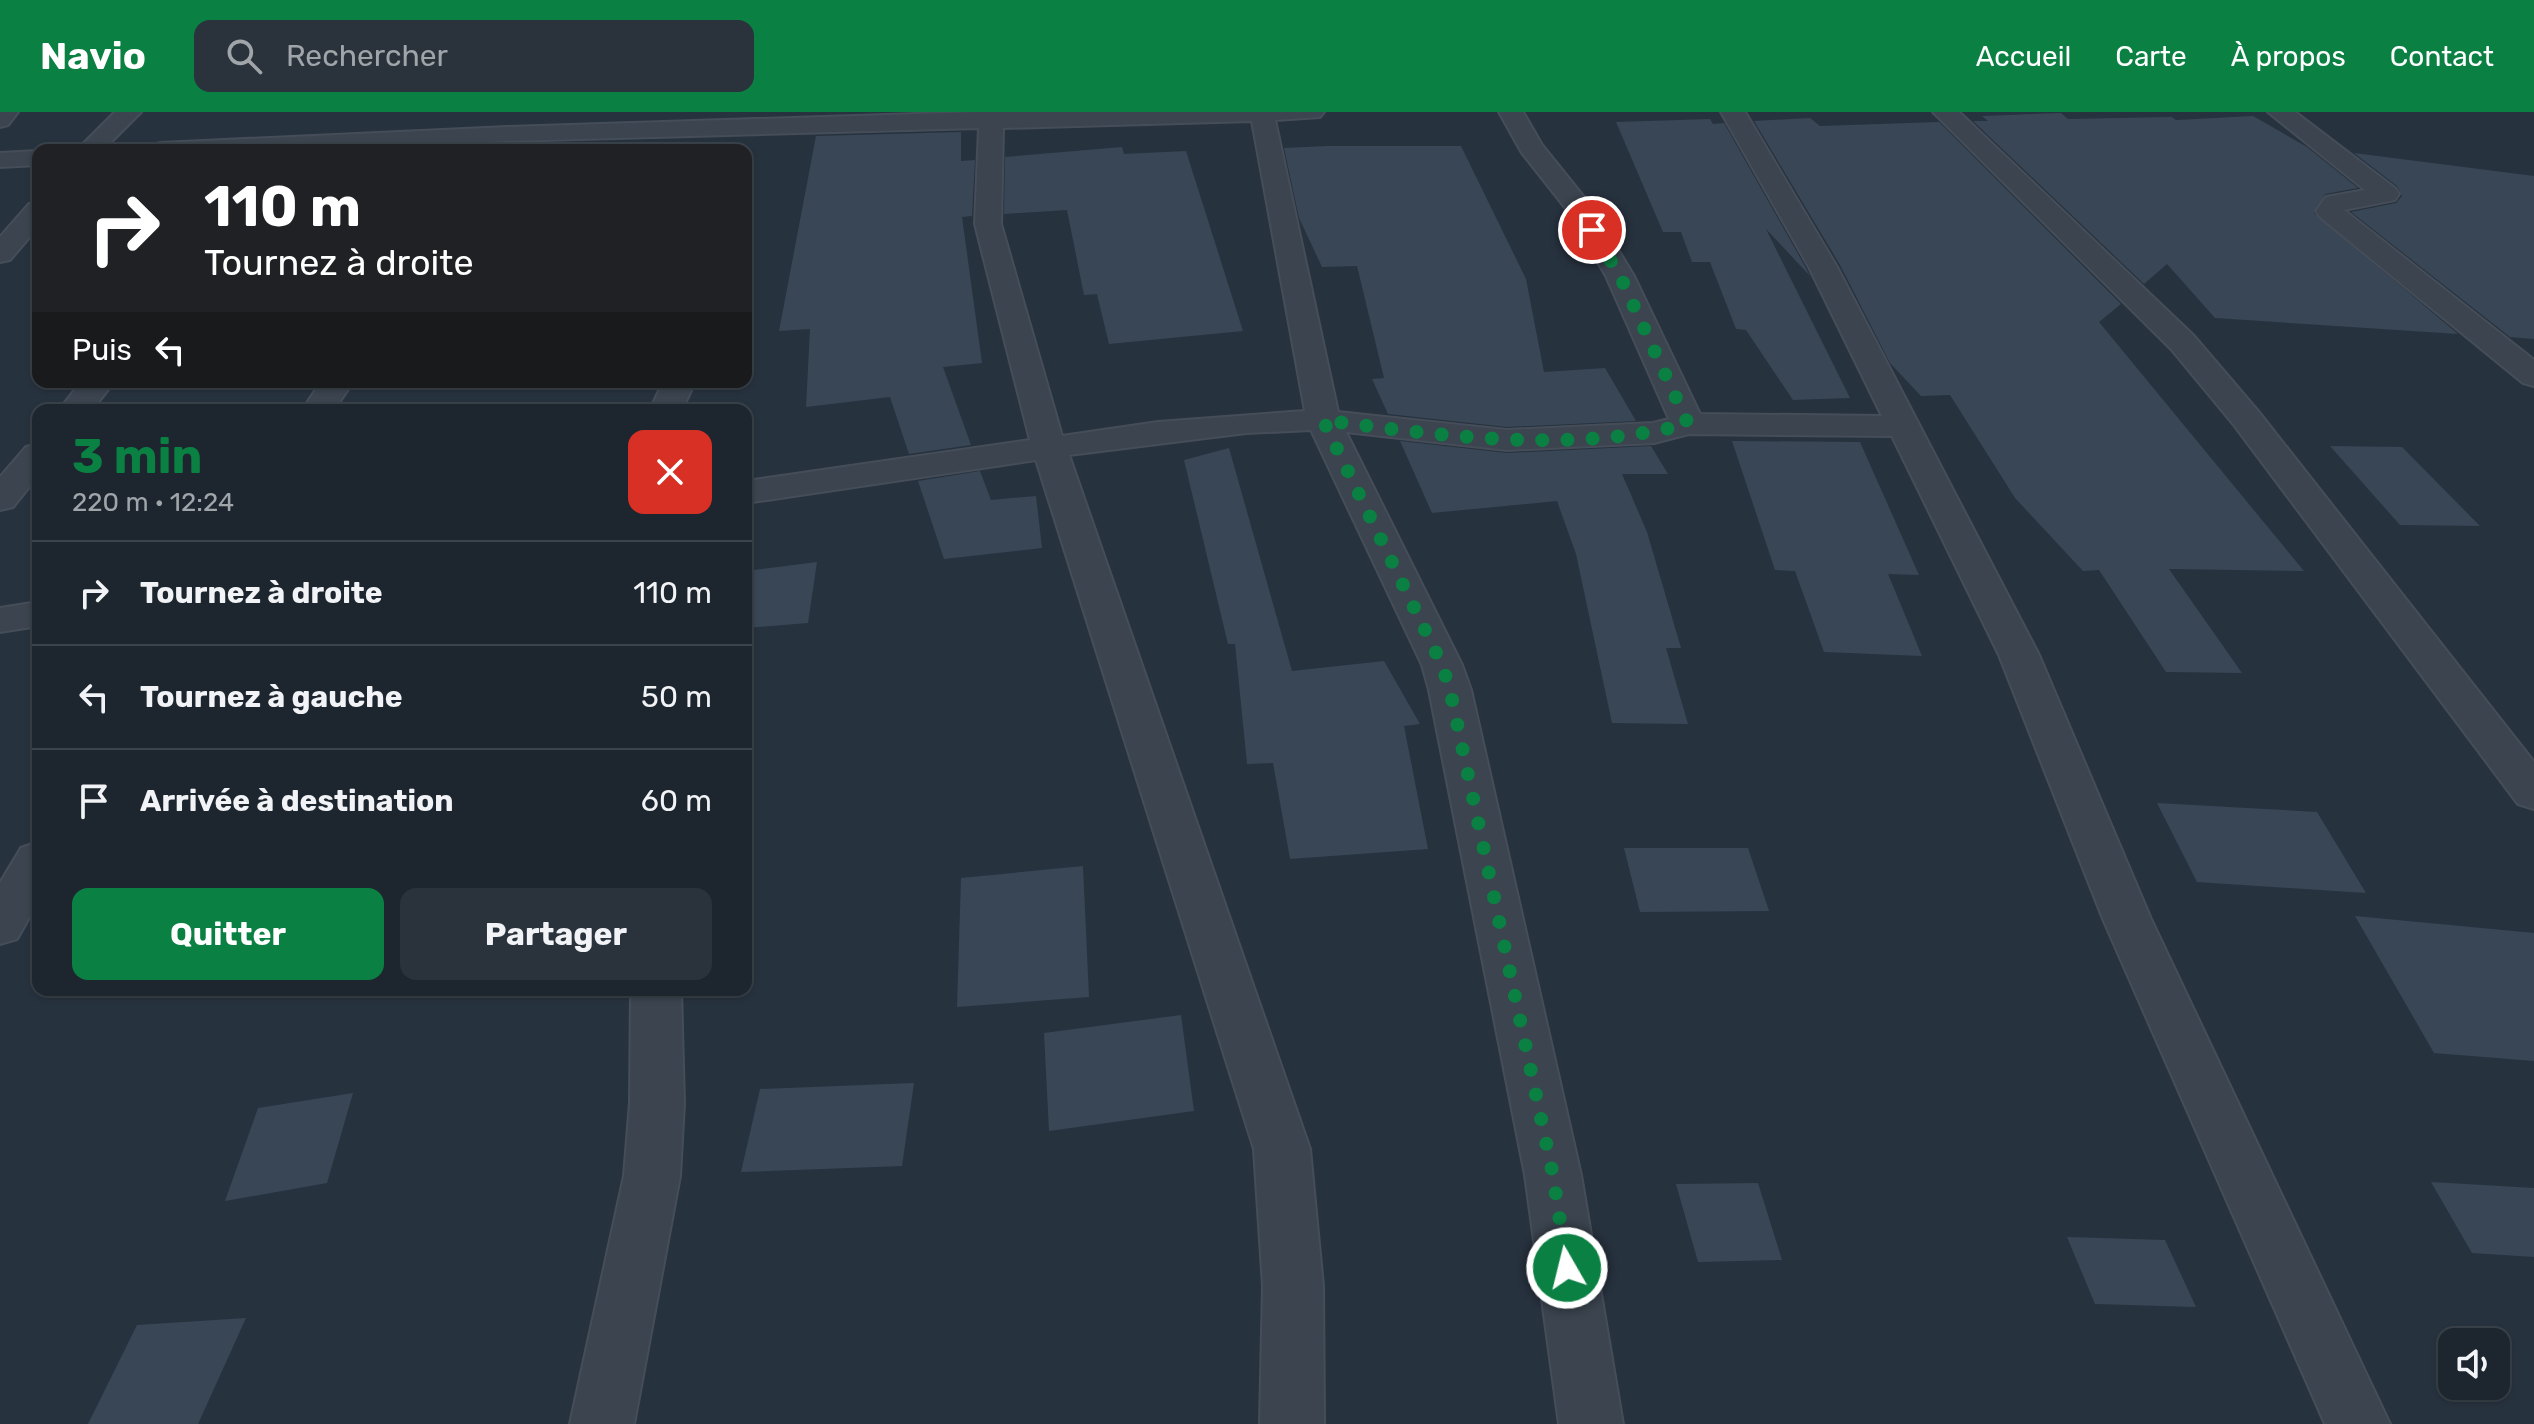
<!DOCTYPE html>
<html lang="fr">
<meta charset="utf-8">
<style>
:root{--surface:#1d262f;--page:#2a323b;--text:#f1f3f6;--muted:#a0a5aa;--line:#3b434b;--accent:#0b8043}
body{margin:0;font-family:Rubik,sans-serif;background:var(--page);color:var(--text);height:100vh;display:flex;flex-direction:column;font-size:30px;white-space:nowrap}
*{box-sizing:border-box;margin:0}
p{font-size:26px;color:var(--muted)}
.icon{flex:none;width:44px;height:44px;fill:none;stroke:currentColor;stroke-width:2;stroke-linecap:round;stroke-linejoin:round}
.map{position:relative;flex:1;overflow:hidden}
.sheet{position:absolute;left:32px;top:292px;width:720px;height:592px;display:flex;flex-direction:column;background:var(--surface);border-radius:16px;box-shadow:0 2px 6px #0004,0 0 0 2px var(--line)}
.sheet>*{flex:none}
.guide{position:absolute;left:32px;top:32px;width:720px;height:244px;border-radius:16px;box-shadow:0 2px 6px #0004,0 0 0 2px var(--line);background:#202124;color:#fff;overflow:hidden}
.buttons{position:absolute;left:2438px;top:1216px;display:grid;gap:16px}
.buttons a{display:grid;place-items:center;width:72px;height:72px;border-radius:16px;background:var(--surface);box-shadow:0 2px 6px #0004,0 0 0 2px var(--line);font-size:40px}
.pin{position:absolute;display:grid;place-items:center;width:68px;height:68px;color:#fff;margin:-34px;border:4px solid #fff;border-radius:50%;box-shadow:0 2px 8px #0007}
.me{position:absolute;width:88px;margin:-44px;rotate:352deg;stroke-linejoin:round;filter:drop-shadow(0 0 6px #0008)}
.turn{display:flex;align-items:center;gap:28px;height:168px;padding:0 40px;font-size:36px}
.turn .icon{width:104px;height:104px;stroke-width:2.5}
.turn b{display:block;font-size:56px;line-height:68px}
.then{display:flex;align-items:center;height:76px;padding:0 40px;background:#0003;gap:16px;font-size:30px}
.round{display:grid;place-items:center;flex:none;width:84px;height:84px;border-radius:16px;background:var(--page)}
.overview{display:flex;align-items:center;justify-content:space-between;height:136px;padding:0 40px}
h1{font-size:48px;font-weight:700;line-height:60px;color:var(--accent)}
.primary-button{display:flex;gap:16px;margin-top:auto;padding:16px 40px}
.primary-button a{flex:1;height:92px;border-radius:16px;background:var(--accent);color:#fff;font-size:32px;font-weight:700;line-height:92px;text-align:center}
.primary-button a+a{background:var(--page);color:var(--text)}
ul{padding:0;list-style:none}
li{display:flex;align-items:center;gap:24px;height:104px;padding:0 40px;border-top:2px solid var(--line)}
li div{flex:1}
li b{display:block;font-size:30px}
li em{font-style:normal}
header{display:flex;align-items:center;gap:48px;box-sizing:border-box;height:112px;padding:0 40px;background:var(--accent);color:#fff}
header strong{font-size:38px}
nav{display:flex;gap:44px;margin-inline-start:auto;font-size:28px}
.search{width:560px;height:72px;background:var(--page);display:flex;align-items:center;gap:20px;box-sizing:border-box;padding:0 28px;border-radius:16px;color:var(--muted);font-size:30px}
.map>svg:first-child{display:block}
.building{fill:#394655}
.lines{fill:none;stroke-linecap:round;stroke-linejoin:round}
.street-casing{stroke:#454d59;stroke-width:4}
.street{fill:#3b444f;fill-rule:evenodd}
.route{stroke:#0b8043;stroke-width:14;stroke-dasharray:0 25.2}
</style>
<header>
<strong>Navio</strong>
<div class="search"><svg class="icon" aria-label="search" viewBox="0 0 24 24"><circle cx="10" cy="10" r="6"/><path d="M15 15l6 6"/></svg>Rechercher</div>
<nav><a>Accueil</a><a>Carte</a><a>À propos</a><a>Contact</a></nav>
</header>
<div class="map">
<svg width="2534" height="1312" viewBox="0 0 2534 1312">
<rect width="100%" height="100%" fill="#27323f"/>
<!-- building -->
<path class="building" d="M2061,1l7,6 104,-2 4,3 77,-4 54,31 51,41 -33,6 -11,19 144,121 -243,-16 -48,-54 -23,20 -171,-163h15l-6,-5z
M1810,6l10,8 119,-4 182,182 -22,18 205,249 -135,-2 73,104 -76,-1 -67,-102 -16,1 -68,-73 -65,-103 -29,1 -31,-33 -50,-98 -86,-144z
M1710,7l3,5 11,-1 82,145 4,8 -44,-47 84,169 -57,2 -47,-70 -10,-1 -26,-67h-18l-11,-30h-18l-47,-110z
M961,20v29l14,-1 -3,56 -10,1 20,146 -39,4 28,78 -62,9 -19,-57 -84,10 4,-78 -31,2 37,-195z
M1327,34h134l65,133 18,93 61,-4 31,53 -129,6 -119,-13 -16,-35 12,-1 -27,-112 -35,1 -23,-49 -15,-70z
M1122,35l2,7 62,-3 57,180 -134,13 -12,-50 -13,1 -17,-85 -63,4 1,-57z
M2354,41l180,23v163l-24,-2 -159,-125 45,-9 6,-7 -5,-10z
M1400,329l107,12 144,-7 17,28h-46l25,58 34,116h-15l22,76 -76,-1 -36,-169 -19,-53 -125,12z
M1732,329l128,1 59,133 -31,-1 34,82 -98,-4 -29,-81 -20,-1z
M2330,334l72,1 78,79 -80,-1z
M1229,336l63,223 92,-10 36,63 -16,2 24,123 -138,10 -17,-96 -26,1 -12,-120h-7l-44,-184z
M980,359l11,29 45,-4 6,52 -98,11 -26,-78z
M817,450l-9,61 -62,5v-57z
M2157,691l160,9 49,81 -169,-11z
M1624,736h124l21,63 -129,1z
M1083,754l6,131 -132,10 4,-129z
M2355,804l179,17v128l-100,-8z
M1181,903l13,96 -145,20 -5,-98z
M914,971l-12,83 -161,6 19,-83z
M353,981l-26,90 -102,18 33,-93z
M2431,1070l103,6v69l-62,-4z
M1758,1071l24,77 -84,2 -22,-78z
M2067,1125l98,3 31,67 -101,-3z
M246,1206l-48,106h-110l49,-99z"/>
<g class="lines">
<defs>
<path id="street" d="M0,0h18l-10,13 -8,2z
M115,0h26l-38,38h-26z
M979,0h345l-4,5 -45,3 63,292 169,18 146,-7 16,-4 -63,-143 -39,-66 -45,-57 -23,-41h24l19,33 50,62 42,69 66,138 182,2 -73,-149 -88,-155h24l92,155 202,388 112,264 239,505h-65l-222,-505 -104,-264 -107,-219 -203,-2 -35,9 -147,7 -161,-18 116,233 9,25 110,485 42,249h-64l-34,-249 -96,-485 -7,-25 -111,-235 -65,3 -177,22 241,694 13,137 1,138h-64l3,-138 -9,-137 -218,-689 -290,43v-22l284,-41 -55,-216 4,-96 -472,13 -187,9h-171l3,-5 9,-2 346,-16zM1252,9l53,290 -147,11 -96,14 -61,-212 2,-96z
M1933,0h26l235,224 64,75 276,351v47l-16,-5 -284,-379 -62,-75z
M2268,0h27l100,76 4,6 -4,6 -51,10 190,150v26l-11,-3 -203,-166 -4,-6 10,-14 39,-7z
M38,39v14l-38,2v-14z
M38,90v25l-28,33 -10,2v-25l29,-33z
M81,270h33l-22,28h-33z
M321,270h32l-19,28h-32z
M663,270h32l-13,28h-32z
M38,332v32l-25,31 -13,3v-33l26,-30z
M38,490v24l-38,6v-24z
M38,730v60l-21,37 -17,5v-61l21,-35z
M631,878h50l3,113 -4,73 -46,248h-64l54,-248 6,-73z"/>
</defs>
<!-- street casing -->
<use href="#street" class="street-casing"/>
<!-- street -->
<use href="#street" class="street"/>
</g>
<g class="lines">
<!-- route -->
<path class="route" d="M1567,1156l-14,-93 -103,-485 -8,-25 -119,-245c120,16 245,34 365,4l-68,-148 -28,-46"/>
</g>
</svg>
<div class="buttons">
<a><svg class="icon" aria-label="sound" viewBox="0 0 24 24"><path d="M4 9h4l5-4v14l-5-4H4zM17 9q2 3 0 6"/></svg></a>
</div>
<div class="pin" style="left:1592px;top:118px;background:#d93025"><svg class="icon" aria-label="arrive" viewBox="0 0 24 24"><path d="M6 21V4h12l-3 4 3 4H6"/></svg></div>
<svg class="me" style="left:1567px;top:1156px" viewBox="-20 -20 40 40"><circle r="17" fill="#0b8043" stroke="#fff" stroke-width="3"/><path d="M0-11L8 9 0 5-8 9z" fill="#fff"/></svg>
<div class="guide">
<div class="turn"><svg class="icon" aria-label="right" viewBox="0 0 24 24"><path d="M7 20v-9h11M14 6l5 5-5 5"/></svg><div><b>110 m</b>Tournez à droite</div></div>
<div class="then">Puis<svg class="icon" aria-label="left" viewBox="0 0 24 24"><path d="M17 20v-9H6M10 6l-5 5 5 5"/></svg></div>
</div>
<section class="sheet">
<div class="overview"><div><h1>3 min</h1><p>220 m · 12:24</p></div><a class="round" style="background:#d93025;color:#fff"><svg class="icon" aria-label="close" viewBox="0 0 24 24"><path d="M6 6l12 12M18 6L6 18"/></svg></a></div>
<ul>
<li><svg class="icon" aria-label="right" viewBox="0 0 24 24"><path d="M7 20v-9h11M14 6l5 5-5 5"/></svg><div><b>Tournez à droite</b></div><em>110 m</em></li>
<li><svg class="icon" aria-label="left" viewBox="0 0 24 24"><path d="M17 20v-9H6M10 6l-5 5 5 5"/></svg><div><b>Tournez à gauche</b></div><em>50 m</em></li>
<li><svg class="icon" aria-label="arrive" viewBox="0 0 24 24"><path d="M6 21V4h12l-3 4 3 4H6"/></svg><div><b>Arrivée à destination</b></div><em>60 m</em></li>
</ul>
<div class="primary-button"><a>Quitter</a><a>Partager</a></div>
</section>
</div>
